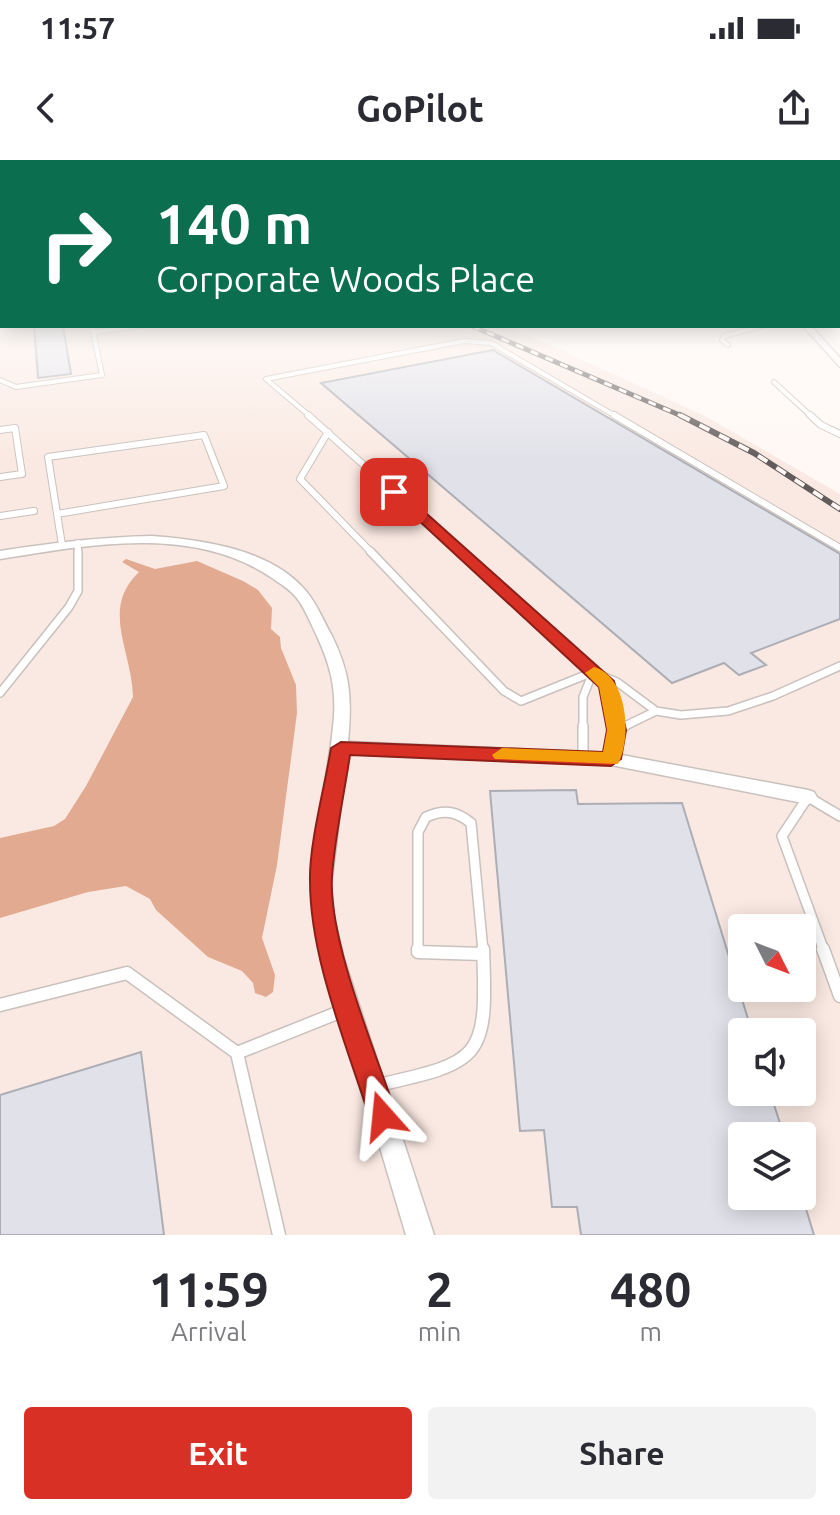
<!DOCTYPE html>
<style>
:root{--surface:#fff;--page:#f2f2f3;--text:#2b2b33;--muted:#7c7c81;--accent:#d93025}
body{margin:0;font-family:Ubuntu,sans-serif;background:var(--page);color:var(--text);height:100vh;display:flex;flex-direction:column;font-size:30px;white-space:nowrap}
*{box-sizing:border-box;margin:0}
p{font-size:26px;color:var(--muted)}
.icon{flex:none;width:44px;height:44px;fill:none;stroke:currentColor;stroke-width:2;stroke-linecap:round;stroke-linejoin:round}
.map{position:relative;height:1075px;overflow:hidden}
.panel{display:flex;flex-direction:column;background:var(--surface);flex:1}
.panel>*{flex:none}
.guide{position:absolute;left:0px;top:0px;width:840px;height:168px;box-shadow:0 4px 20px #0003;background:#0b6e4f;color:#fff;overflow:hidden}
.needle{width:52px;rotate:132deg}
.fabs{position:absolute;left:728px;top:754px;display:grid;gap:16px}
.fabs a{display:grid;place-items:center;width:88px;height:88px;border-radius:8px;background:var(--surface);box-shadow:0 4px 20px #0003;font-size:40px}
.pin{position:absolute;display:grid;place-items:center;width:68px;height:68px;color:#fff;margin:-34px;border-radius:16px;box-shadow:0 4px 12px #0006}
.me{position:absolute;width:88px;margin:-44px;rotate:342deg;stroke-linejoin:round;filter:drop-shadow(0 0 6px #0008)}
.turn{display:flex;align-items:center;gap:28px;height:168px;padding:0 24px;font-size:36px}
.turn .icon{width:104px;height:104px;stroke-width:2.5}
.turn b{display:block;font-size:56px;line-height:68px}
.eta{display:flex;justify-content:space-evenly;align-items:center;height:136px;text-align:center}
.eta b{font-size:48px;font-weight:600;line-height:56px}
.primary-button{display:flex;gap:16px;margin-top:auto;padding:16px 24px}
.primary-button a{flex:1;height:92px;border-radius:8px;background:var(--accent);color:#fff;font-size:32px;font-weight:600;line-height:92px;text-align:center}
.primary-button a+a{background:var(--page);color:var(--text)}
.status{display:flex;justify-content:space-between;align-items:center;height:56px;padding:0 40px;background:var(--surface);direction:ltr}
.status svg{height:22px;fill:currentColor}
header{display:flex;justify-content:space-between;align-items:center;height:104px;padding:0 24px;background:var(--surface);font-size:36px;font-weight:600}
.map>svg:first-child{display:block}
.built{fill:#fae9e2;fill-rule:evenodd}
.water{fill:#e1aa91}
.building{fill:#e1e1e9;stroke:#adaeb5;stroke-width:2}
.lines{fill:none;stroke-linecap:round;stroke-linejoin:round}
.service-far4-casing{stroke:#c9c1bd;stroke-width:6}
.service-far3-casing{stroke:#c9c1bd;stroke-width:8}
.service-far2-casing{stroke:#c9c1bd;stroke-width:10}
.service-far1-casing{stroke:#c9c1bd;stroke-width:12}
.service-casing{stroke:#c9c1bd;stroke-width:15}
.minor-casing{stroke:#c9c1bd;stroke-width:3}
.service-far4{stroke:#fff;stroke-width:4}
.service-far3{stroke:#fff;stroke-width:6}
.service-far2{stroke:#fff;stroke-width:7}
.service-far1{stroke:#fff;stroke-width:9}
.service{stroke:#fff;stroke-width:12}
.minor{fill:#fff;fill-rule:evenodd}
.rail-far1-casing{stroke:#615c5b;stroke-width:5}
.rail-casing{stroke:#615c5b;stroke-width:6}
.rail-far1{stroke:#fff8f5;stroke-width:3;stroke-dasharray:8;stroke-linecap:butt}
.rail{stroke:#fff8f5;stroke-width:4;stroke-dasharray:11;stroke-linecap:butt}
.route{fill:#d93025;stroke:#8d1f18;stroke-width:2}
.slow{fill:#f59e0b}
</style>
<div class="status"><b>11:57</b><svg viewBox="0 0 49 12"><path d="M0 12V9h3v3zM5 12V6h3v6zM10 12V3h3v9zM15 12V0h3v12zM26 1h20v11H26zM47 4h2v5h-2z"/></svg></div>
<header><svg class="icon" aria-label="back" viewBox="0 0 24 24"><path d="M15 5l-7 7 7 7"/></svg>GoPilot<svg class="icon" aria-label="share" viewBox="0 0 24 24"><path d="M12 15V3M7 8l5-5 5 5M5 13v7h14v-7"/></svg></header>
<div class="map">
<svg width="840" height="1075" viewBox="0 0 840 1075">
<rect width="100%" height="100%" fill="#fff8f5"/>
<!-- built -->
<path class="built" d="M0,149l2,17h506l197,90 135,78v741h-840zM742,768h60v60h-60zM742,872h60v60h-60zM742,976h60v60h-60z"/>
<!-- water -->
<path class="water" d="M126,399l29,10 42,-8 46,20 15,9 14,18 -1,21 9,8 1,11 15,37 1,28 -20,152 -15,73 13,37 -2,17 -7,5 -11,-4 -2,-10 -11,-12 -34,-14 -52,-47 -6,-11 -24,-13 -38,6 -88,26v-80l54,-12 11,-7 21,-33 47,-89c-1,-47 -33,-88 6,-125l-17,-10z"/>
<!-- building -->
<path class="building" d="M34,166h29l8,48 -33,4z
M493,190l347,204v65l-89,34 15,12 -27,10 -15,-12 -52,20 -351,-300z
M576,630l2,14 104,-1 70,229h-10v60h28l14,44h-42v60h60l12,39h-233l-4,-28h-25l-8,-77 -24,1 -30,-340z
M141,892l23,183h-164v-140z"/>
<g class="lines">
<defs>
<path id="service-far4" d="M94,172l46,-6
M728,185l-6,-5 2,-4 38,-10
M0,220l16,7 86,-12 -10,-49
M774,222l38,35
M311,257l-45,-38 198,-38 27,2 126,74"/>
<path id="service-far3" d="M308,255l154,138
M614,255l226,133
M810,255l11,10 19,9
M0,270l15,-2 7,46 -22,3
M328,272l-28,47 72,74
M57,354l167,-28 -20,-51 -156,22 14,88
M0,356l34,-5
M78,383v10"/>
<path id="service-far2" d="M370,391l134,140 17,10 72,-29 24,10 39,29
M460,391l148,134 9,43
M0,533l69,-86 9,-16v-40
M583,568v-31l10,-25
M621,568l35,-17 25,4 47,-4 45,-15 67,-30"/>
<path id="service-far1" d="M583,566v32
M617,570l8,-4
M611,599l5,-33
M418,791v-119l8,-15c18,-8 30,-6 45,6l12,128
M824,791l-42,-115 26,-39 32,19"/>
<path id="service" d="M418,789v3l64,2
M823,789l17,47
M0,845l127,-32 110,80
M374,926c107,-24 114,-25 109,-137
M279,1075l-42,-182 110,-44"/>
<path id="minor" d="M803,166h8l29,32v9z
M152,376c51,4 119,13 154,55 11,13 17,29 25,43 20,40 21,65 17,108l263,11 197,37 6,2 3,5 -3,5 -6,2 -197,-39 -264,-11 -16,132 3,32 10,41 90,276h-28l-88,-296c-16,-78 10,-146 16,-223 2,-31 -5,-54 -18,-82 -6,-12 -11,-26 -20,-37 -7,-8 -15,-13 -24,-19 -79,-54 -184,-33 -272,-19v-8c51,-8 100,-14 152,-15z"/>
</defs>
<!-- service-far4 casing -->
<use href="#service-far4" class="service-far4-casing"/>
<!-- service-far3 casing -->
<use href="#service-far3" class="service-far3-casing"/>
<!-- service-far2 casing -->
<use href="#service-far2" class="service-far2-casing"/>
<!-- service-far1 casing -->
<use href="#service-far1" class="service-far1-casing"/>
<!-- service casing -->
<use href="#service" class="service-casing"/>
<!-- minor casing -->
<use href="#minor" class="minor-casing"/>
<!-- service-far4 -->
<use href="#service-far4" class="service-far4"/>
<!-- service-far3 -->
<use href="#service-far3" class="service-far3"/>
<!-- service-far2 -->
<use href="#service-far2" class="service-far2"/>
<!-- service-far1 -->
<use href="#service-far1" class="service-far1"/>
<!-- service -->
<use href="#service" class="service"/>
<!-- minor -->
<use href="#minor" class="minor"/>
<defs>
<path id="rail-far1" d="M472,166l212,91"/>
<path id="rail" d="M680,255l74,38 86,56"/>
</defs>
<!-- rail-far1 casing -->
<use href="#rail-far1" class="rail-far1-casing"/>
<!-- rail casing -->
<use href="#rail" class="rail-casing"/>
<!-- rail-far1 -->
<use href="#rail-far1" class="rail-far1"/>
<!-- rail -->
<use href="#rail" class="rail"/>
</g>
<!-- sky -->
<linearGradient id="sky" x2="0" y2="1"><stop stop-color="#a5b0c5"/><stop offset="0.5" stop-color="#fffcfa"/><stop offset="1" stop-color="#fffcfa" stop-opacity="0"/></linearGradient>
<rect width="840" height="300" fill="url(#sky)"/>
<!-- route -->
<path class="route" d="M390,329h9l215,192 12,49 -5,29 -10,7 -261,-11c-6,40 -15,81 -18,121 -4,64 44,177 65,240l-4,10 -10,4 -10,-4 -4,-10c-23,-73 -59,-158 -59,-235 -1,-37 15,-95 21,-133l10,-6 262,10 4,-22 -8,-43 -209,-193z"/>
<!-- slow -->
<path class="slow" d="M594,507c34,9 38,71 24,97l-123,-5 -3,-4 10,-7 101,4 4,-22 -8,-43 -14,-14z"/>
</svg>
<div class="fabs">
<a><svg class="needle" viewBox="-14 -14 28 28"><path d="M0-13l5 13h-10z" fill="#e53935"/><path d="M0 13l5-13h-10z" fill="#7c7c81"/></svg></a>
<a><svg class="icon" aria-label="sound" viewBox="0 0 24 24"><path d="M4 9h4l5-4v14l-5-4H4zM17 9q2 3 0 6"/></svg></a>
<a><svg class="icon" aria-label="layers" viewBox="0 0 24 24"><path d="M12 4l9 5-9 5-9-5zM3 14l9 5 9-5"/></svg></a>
</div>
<div class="pin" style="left:394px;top:332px;background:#d93025"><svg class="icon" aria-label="arrive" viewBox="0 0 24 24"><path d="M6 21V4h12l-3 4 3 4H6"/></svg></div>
<svg class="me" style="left:383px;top:956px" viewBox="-20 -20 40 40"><path d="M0-17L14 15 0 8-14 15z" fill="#d93025" stroke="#fff" stroke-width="4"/></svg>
<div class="guide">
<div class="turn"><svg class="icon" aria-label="right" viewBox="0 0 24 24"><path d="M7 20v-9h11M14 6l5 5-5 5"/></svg><div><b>140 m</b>Corporate Woods Place</div></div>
</div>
</div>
<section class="panel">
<div class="eta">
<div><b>11:59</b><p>Arrival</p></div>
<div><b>2</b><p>min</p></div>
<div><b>480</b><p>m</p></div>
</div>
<div class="primary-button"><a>Exit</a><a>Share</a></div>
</section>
